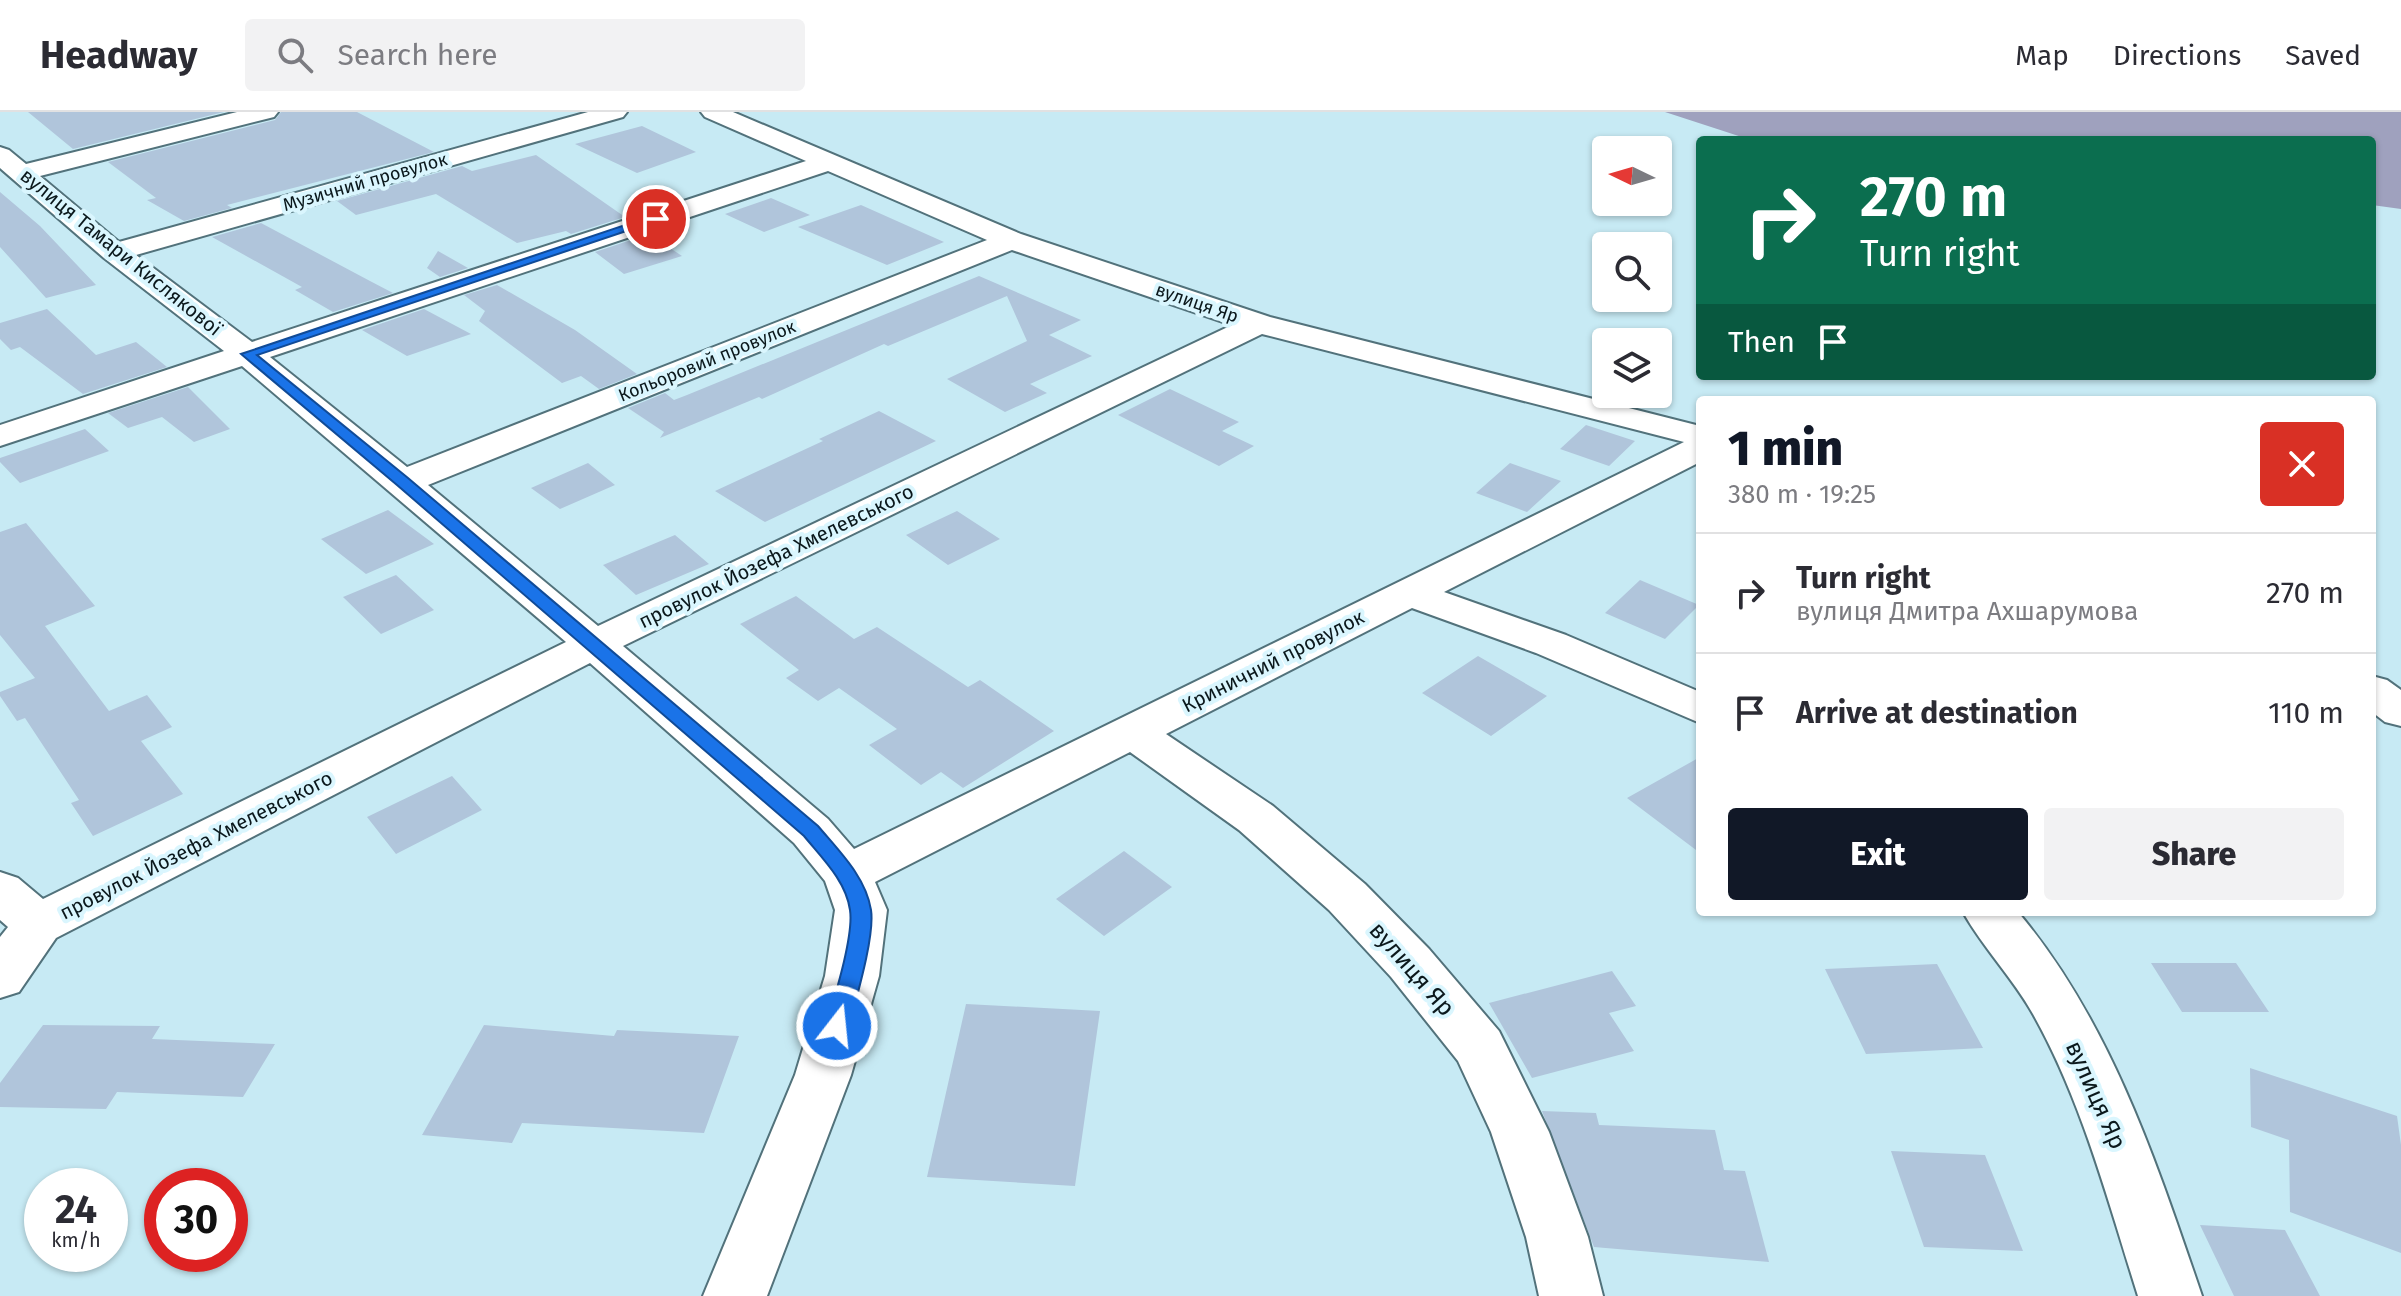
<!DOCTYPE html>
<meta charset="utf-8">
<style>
:root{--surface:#fff;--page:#f2f2f3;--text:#2b2b33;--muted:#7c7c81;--line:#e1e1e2;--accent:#111827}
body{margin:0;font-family:"Fira Sans",sans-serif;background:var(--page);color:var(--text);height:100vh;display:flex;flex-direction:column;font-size:30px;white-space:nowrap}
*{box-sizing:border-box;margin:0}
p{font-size:26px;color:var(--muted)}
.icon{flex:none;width:44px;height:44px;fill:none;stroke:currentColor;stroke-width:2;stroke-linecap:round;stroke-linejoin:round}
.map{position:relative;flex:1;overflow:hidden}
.drawer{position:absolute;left:1696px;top:284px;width:680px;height:520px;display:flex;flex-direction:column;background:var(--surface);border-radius:8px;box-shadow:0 2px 6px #0004}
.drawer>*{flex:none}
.top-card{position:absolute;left:1696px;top:24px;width:680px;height:244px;border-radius:8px;box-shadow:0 2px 6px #0004;background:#0b6e4f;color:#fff;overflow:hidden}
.needle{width:52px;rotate:275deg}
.tools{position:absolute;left:1592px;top:24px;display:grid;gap:16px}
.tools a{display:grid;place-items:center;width:80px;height:80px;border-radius:8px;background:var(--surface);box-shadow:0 2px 6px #0004;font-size:40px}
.speed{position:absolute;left:24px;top:1056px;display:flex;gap:16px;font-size:40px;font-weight:700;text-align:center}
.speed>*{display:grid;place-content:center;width:104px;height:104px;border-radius:50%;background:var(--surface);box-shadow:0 2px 6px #0004;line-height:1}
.speed small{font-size:20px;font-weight:400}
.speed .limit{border:12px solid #d22;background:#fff;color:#111}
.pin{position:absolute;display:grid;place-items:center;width:68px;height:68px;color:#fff;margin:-34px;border:4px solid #fff;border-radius:50%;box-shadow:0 2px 8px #0007}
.me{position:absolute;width:88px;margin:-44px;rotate:16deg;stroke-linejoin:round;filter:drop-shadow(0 0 6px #0008)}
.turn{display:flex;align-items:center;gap:28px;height:168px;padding:0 32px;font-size:36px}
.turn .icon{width:104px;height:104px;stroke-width:2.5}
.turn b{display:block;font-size:56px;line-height:68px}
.then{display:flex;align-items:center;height:76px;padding:0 32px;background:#0003;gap:16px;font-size:30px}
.round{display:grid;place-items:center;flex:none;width:84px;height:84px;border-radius:8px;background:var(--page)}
.headline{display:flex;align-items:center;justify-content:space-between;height:136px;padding:0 32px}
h1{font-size:48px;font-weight:800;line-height:60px;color:var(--accent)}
.primary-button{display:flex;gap:16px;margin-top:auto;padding:16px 32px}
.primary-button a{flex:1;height:92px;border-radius:8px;background:var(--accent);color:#fff;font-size:32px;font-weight:800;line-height:92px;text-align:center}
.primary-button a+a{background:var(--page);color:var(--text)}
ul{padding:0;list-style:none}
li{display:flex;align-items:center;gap:24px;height:120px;padding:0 32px;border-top:2px solid var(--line)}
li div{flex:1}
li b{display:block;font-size:30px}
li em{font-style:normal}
header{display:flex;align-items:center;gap:48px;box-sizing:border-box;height:112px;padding:0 40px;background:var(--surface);border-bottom:2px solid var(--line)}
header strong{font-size:38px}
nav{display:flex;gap:44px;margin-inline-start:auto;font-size:28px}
.search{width:560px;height:72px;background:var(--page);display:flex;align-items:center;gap:20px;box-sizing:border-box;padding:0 28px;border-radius:8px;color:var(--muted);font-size:30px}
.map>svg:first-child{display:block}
.water{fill:#9fa1be}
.building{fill:#b0c5db}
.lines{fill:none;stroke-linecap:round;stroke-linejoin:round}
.minor-casing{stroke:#52727b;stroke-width:4}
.minor{fill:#fff;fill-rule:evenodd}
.route{fill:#1a73e8;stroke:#114b97;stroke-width:2}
.labels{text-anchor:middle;stroke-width:8;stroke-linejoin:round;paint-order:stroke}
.far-street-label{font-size:18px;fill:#0b181c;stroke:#daf6fe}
.street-label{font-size:20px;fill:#0b181c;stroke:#daf6fe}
.near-street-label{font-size:24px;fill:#0b181c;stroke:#daf6fe}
</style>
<header>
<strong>Headway</strong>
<div class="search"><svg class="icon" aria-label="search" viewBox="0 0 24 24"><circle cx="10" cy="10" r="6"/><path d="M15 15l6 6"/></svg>Search here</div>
<nav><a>Map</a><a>Directions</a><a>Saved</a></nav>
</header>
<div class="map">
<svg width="2401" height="1184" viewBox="0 0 2401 1184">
<rect width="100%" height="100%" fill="#c7eaf4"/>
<!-- water -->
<path class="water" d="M1665,0h736v97l-29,-4v-65h-621z"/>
<!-- building -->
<path class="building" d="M28,0h196l-151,37z
M281,0h76l77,40 -207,53 5,3 -48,13 -37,-21 9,-2 -48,-36 167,-42z
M642,14l54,26 -59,21 -62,-29z
M536,43l89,62 -54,17 -5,-3 -49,12 -81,-49 -80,21 -19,-14 125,-35 10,5z
M0,80l40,34 56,59 -50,13 -46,-51z
M771,86l39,17 -46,17 -39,-18z
M861,93l83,37 -57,23 -89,-38z
M261,111l109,58 23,12 -60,19 -38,-22 7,-3 -90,-50z
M649,122l33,22 -58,18 -29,-22z
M438,139l30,17 -28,9 -13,-9z
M979,164l102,44 -32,15 43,21 -62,28 17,9 -42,19 -58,-33 80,-38 -20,-45 -119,50 -4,-2 -122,55 -3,-2 -99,41 4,-6 -36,-24 37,-15 9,7 13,-5z
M497,173l78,45 62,44 -38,15 -18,-13 -19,7 -83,-62 6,-10 -21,-16z
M47,197l49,46 40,-13 31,25 -84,27 -63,-47 -9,3 -11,-11v-16z
M424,197l47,25 -64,22 -45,-26z
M188,275l42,42 -36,13 -32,-25 -34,11 -20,-15z
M1170,277l69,33 -17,9 32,15 -35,20 -101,-51z
M879,299l57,30 -171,81 -50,-31 108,-50 -4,-2z
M1586,313l49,16 -26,25 -49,-17z
M85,317l24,22 -89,32 -20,-21v-4z
M588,351l27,22 -55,24 -29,-21z
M1510,351l51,18 -34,31 -51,-19z
M388,398l46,34 -68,30 -45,-35z
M957,399l43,28 -52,26 -42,-30z
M26,411l69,83 -50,20 64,85 38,-16 25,32 -31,14 42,53 -90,42 -22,-33 8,-3 -54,-82 -8,3 -17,-25v-4l35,-14 -35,-43v-103z
M675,423l34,29 -73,31 -33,-30z
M396,463l38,35 -53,24 -38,-37z
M1640,468l59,25 -34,34 -60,-26z
M796,484l58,43 23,-12 91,60 12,-7 74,51 -91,57 -22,-16 -20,13 -52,-40 28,-16 -58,-41 -21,13 -32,-23 13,-8 -59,-46z
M1478,544l69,40 -56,40 -69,-43z
M1700,645v96l-73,-55z
M452,664l30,34 -86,44 -29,-37z
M1124,739l48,36 -68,49 -48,-37z
M2151,851h85l33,49h-87z
M1937,852l46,84 -117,6 -41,-85z
M1612,859l24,35 -27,7 25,38 -102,27 -43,-75z
M966,892l134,7 -25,175 -148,-9z
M43,913l117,1 -8,13 123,5 -32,53 -126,-5 -11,17 -106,-2v-24z
M484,913l130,11 3,-6 122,6 -35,97 -182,-10 -10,20 -90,-8z
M2250,956l147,48 4,29v108l-111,-41 -1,-72 -38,-13z
M1542,999l54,2 3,12 116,5 9,40 21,1 24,91 -175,-15z
M1891,1039l94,4 38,96 -99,-4z
M2200,1113l85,5 35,66h-86z"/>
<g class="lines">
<defs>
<path id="minor" d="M237,0h41l-4,5 -234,59 79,66 469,-130h39l-4,5 -487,138 116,87 554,-181 -101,-44 -4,-5h32l288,122 249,83 430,109v36l-256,130 122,43 134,57v31l-164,-70 -124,-45 -246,126 107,72 92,78 64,65 70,82 50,101 39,105 15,59h-64l-13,-59 -35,-105 -33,-71 -67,-84 -62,-67 -90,-80 -109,-78 -255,130 12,28 -8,66 -28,99 -84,221h-64l92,-221 30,-99 10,-66 -10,-29 -31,-38 -204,-180 -534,275 -37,54 -19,6v-61l8,-10 -8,-7v-48l18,6 25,21 523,-257 -324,-276 -242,80v-21l224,-74 -120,-93 -104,-90v-21l9,3 17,14zM828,59l159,69 -580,227 -137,-110zM1012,138l220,75 -634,301 -170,-141zM1262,222l422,108 -830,407 -26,-30 -205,-173z
M2372,564l15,4 14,10v36l-16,-4 -13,-10z
M1963,800h55c93,111 138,249 184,384h-64c-30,-95 -56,-195 -105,-282 -20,-36 -50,-66 -70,-102z"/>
</defs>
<!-- minor casing -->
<use href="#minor" class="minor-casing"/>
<!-- minor -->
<use href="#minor" class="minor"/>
</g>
<!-- route -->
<path class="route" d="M652,104l10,3 -405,136 151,123 410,348c21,25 48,51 53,84 4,26 -15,89 -22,116l-4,6 -8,3 -8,-3 -3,-6c8,-27 28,-90 24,-116 -4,-29 -28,-52 -46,-74l-407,-351 -156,-131z"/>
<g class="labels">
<!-- far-street labels -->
<g class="far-street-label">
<text transform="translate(365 70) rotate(-16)" y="6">Музичний провулок</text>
<text transform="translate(1197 191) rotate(19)" y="6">вулиця Яр</text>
<text transform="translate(707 249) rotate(-22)" y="6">Кольоровий провулок</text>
</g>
<!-- street labels -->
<g class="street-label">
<text transform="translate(121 140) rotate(39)" y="7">вулиця Тамари Кислякової</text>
<text transform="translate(776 444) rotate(-26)" y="7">провулок Йозефа Хмелевського</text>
<text transform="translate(1273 549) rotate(-27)" y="7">Криничний провулок</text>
<text transform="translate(196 733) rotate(-27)" y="7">провулок Йозефа Хмелевського</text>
</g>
<!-- near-street labels -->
<g class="near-street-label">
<text transform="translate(1412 857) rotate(49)" y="8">вулиця Яр</text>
<text transform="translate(2096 983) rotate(66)" y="8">вулиця Яр</text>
</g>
</g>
</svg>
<div class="tools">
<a><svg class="needle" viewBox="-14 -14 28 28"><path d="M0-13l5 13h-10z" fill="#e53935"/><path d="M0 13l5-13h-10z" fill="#7c7c81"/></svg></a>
<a><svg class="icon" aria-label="search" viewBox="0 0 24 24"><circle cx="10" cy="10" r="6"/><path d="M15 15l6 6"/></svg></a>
<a><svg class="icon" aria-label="layers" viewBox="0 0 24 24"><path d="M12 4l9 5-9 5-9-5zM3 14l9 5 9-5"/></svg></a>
</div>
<div class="speed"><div>24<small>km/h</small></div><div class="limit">30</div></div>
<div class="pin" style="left:656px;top:107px;background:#d93025"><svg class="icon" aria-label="arrive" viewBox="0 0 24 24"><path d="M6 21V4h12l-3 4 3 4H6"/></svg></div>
<svg class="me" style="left:837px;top:914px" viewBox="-20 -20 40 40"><circle r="17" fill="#1a73e8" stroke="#fff" stroke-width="3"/><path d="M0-11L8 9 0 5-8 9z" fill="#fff"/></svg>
<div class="top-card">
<div class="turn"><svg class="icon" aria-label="right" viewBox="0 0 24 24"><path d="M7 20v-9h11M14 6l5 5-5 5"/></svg><div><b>270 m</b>Turn right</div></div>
<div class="then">Then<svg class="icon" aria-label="arrive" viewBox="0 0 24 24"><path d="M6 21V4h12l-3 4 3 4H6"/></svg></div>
</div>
<section class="drawer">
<div class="headline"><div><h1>1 min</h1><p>380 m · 19:25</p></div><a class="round" style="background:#d93025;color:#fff"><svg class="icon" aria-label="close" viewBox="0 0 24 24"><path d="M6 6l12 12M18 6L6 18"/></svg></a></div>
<ul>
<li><svg class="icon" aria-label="right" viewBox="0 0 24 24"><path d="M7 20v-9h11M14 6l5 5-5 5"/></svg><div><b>Turn right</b><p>вулиця Дмитра Ахшарумова</p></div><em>270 m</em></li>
<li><svg class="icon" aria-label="arrive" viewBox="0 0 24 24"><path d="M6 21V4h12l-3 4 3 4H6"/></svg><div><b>Arrive at destination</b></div><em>110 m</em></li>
</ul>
<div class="primary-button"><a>Exit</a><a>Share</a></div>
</section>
</div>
